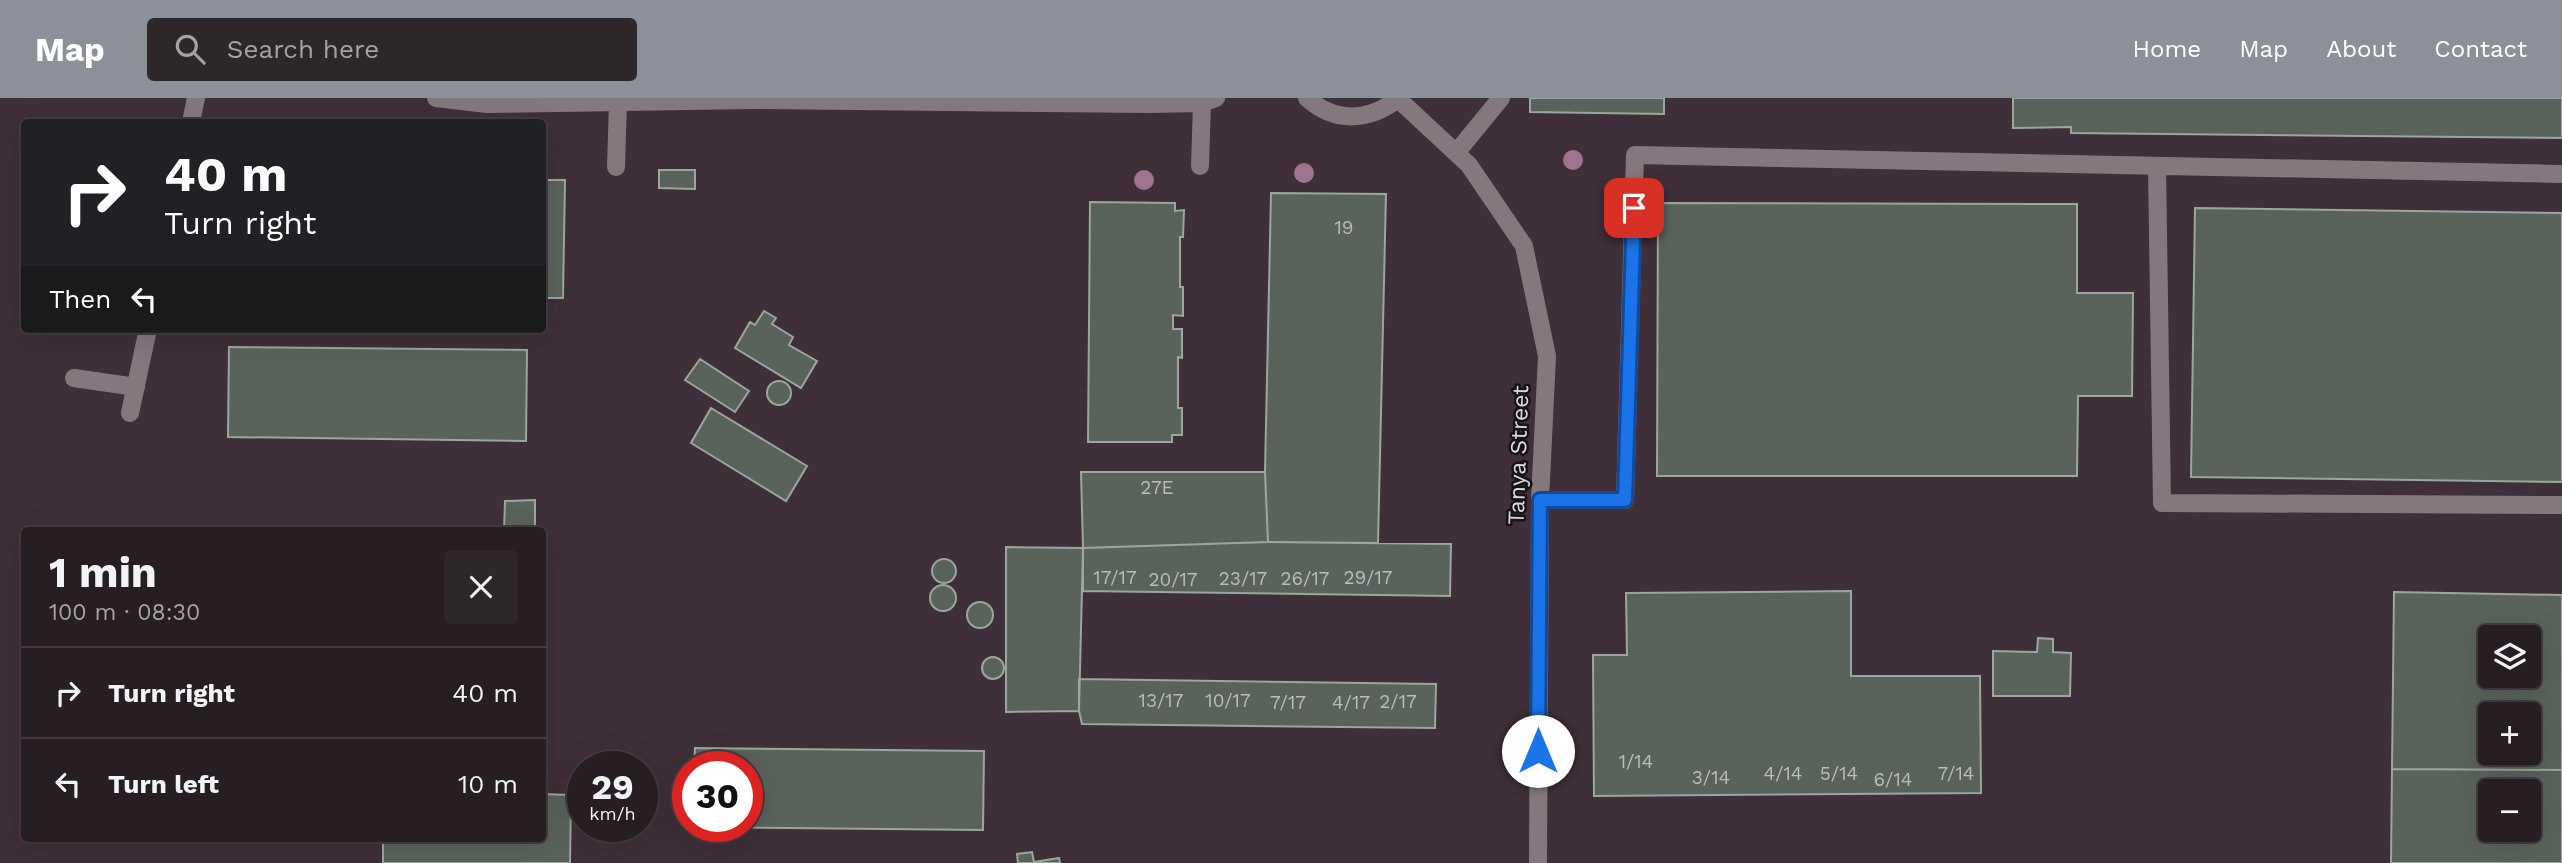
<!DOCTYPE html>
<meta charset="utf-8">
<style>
:root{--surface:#261e22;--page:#2e272a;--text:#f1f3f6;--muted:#a4a2a5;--line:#423c40;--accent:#8c9099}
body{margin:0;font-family:"Work Sans",sans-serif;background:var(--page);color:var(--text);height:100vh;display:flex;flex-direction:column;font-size:26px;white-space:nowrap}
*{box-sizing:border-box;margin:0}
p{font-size:23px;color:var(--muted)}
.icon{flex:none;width:38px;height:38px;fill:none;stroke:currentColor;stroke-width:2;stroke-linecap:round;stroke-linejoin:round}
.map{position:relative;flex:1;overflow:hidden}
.panel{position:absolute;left:21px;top:429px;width:525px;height:315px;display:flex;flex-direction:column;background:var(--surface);border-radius:7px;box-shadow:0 7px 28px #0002,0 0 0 2px var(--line)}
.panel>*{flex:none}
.guide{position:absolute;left:21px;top:21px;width:525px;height:214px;border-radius:7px;box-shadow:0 7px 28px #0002,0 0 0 2px var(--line);background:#202124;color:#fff;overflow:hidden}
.buttons{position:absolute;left:2478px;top:527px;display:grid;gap:14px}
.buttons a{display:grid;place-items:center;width:63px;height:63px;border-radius:7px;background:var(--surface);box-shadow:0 7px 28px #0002,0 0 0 2px var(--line);font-size:35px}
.speed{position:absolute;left:567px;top:653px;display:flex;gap:14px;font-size:35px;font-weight:700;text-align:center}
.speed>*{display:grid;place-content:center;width:91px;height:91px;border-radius:50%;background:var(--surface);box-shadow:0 7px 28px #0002,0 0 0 2px var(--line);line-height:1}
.speed small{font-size:18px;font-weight:400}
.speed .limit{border:10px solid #d22;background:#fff;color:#111}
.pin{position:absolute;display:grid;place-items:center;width:60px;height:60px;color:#fff;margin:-30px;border-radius:14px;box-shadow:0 4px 10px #0006}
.me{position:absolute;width:77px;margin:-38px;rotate:0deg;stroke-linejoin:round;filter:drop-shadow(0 0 5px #0008)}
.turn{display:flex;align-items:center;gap:24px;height:147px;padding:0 28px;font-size:32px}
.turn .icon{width:91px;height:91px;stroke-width:2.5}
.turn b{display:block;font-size:49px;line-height:60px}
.then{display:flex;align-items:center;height:66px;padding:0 28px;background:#0003;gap:14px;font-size:26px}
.round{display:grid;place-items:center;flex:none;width:74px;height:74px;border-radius:7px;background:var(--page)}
.summary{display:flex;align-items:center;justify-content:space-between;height:119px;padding:0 28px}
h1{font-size:42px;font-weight:700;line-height:52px}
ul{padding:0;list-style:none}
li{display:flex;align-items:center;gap:21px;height:91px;padding:0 28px;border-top:2px solid var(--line)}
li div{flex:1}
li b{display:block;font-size:26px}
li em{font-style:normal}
header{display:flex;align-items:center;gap:42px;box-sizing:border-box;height:98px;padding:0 35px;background:var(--accent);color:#fff}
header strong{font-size:33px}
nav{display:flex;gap:38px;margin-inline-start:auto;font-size:24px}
.search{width:490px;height:63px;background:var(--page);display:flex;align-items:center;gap:18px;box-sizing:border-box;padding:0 24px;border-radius:7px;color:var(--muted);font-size:26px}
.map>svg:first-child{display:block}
.built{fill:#3f2f38;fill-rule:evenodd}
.building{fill:#59635b;stroke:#9ba69e;stroke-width:2;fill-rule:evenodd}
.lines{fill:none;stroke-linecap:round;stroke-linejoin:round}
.service{stroke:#84787e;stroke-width:18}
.minor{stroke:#84787e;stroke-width:18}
.tree{fill:#9d748c}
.route-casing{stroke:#114b97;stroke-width:18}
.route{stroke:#1a73e8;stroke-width:12}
.labels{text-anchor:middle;stroke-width:5;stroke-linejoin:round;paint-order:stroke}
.number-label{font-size:19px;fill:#bcbaba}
.street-label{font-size:23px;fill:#ddd7da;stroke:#171215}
</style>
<header>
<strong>Map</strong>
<div class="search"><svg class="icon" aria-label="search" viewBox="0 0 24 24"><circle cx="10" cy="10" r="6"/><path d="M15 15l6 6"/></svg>Search here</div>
<nav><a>Home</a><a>Map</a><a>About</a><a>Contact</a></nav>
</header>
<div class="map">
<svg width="2562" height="765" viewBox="0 0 2562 765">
<rect width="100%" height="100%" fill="#32282e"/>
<!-- built -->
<path class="built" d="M0,0h2562v765h-2562zM24,24h518v207h-518zM24,432h518v308h-518zM2490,539h39v39h-39zM2490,616h39v38h-39zM583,668h59v60h-59zM688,668h59v60h-59zM2490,693h39v39h-39z"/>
<!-- building -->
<path class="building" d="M1530,0h134v16l-134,-2z
M2013,0h549v40l-491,-5v-6l-58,1z
M659,72h36v19l-36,-1z
M542,82h23l-2,118h-21z
M1271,95l115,1 -8,349 -110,-1 -3,-70z
M1090,104l85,1v8l9,-1 -1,27h-3v50h3v29l-10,-1v14h9v29l-4,-1v51h4v27h-10v7h-84z
M1658,105l419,1v89h56l-1,103h-54l-1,80h-420z
M2195,110l367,5v269l-371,-5z
M764,213l12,7 -4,6 21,13 -4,8 28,16 -16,27 -66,-40 15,-26 5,3z
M229,249l298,3 -1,91 -298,-4z
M700,261l49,32 -14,21 -50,-32z
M767 295a12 12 0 1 1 24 0a12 12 0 1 1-24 0Z
M711,310l96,58 -21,35 -95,-58z
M1081,374h184l3,70 -185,6z
M535,402v30h-31l1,-29z
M1268,444l183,2 -1,52 -367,-5v-43z
M1006,449l77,1 -4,163 -73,1z
M932 473a12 12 0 1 1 24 0a12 12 0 1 1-24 0Z
M930 500a13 13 0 1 1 26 0a13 13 0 1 1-26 0Z
M1851,493v85h129l1,117 -387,3 -1,-141h34l-1,-62z
M2394,494l168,3v175l-170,-1zM2490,539h39v39h-39zM2490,616h39v38h-39z
M967 517a13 13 0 1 1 26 0a13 13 0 1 1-26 0Z
M2038,540l15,1v13l18,1 -1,43h-77v-45l44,1z
M982 570a11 11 0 1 1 22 0a11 11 0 1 1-22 0Z
M1079,581l357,5 -1,44 -353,-4 -3,-13z
M695,650l289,3 -1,79 -290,-3 54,-1v-60h-53z
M2392,671l170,1v93h-171zM2490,693h39v39h-39z
M542,696l29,1 -1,68h-187v-25h159z
M1032,754l2,10 25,-4 1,5h-42l-1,-9z"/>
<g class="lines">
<!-- service -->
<path class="service" d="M1456,55l45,-55
M1200,68l2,-63
M2157,68l5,337 400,2
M616,69l2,-65
M74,280l62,9
M1540,402h85l10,-345 927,19"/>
<!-- minor -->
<path class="minor" d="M436,0l51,6 265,-4 398,4 52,-1 14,-5
M1307,0c29,26 63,23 92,0
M1398,1l71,66 55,81 23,110 -7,144 -2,363
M191,24l5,-24
M130,315l18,-84"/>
</g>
<!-- trees -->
<g class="tree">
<circle cx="1573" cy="62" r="10"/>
<circle cx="1304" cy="75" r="10"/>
<circle cx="1144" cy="82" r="10"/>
</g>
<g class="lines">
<defs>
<path id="route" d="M1538,653l2,-251h85l9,-292"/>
</defs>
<!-- route casing -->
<use href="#route" class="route-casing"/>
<!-- route -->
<use href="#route" class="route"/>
</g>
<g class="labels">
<!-- number labels -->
<g class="number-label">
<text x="1344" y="136">19</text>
<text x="1157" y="396">27E</text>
<text x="1115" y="486">17/17</text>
<text x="1368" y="486">29/17</text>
<text x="1243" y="487">23/17</text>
<text x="1305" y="487">26/17</text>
<text x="1173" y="488">20/17</text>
<text x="1161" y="609">13/17</text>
<text x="1228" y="609">10/17</text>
<text x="1398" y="610">2/17</text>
<text x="1288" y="611">7/17</text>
<text x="1351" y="611">4/17</text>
<text x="1636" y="670">1/14</text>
<text x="1783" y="682">4/14</text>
<text x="1839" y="682">5/14</text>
<text x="1956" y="682">7/14</text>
<text x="1711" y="686">3/14</text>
<text x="1893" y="688">6/14</text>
</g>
<!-- street labels -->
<g class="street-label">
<text transform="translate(1518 357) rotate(-88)" y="8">Tanya Street</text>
</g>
</g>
</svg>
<div class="buttons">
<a><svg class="icon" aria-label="layers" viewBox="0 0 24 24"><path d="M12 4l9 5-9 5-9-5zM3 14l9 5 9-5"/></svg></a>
<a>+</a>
<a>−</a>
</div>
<div class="speed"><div>29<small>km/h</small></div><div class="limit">30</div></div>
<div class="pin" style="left:1634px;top:110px;background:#d93025"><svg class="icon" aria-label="arrive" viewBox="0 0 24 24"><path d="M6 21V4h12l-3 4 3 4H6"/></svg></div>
<svg class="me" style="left:1538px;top:653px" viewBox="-20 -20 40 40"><circle r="19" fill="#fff"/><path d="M0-13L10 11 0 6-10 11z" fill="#1a73e8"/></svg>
<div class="guide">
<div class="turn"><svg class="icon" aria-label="right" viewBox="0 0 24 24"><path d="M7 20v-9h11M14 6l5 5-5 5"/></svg><div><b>40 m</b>Turn right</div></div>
<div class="then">Then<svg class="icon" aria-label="left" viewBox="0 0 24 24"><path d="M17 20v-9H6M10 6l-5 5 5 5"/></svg></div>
</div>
<section class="panel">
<div class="summary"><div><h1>1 min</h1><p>100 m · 08:30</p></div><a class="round"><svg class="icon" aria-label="close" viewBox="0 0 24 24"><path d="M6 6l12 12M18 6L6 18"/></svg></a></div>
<ul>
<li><svg class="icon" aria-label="right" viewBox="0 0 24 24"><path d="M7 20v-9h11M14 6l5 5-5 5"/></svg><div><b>Turn right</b></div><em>40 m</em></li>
<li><svg class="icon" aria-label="left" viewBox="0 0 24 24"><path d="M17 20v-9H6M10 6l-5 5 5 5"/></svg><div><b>Turn left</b></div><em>10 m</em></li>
</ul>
</section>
</div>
